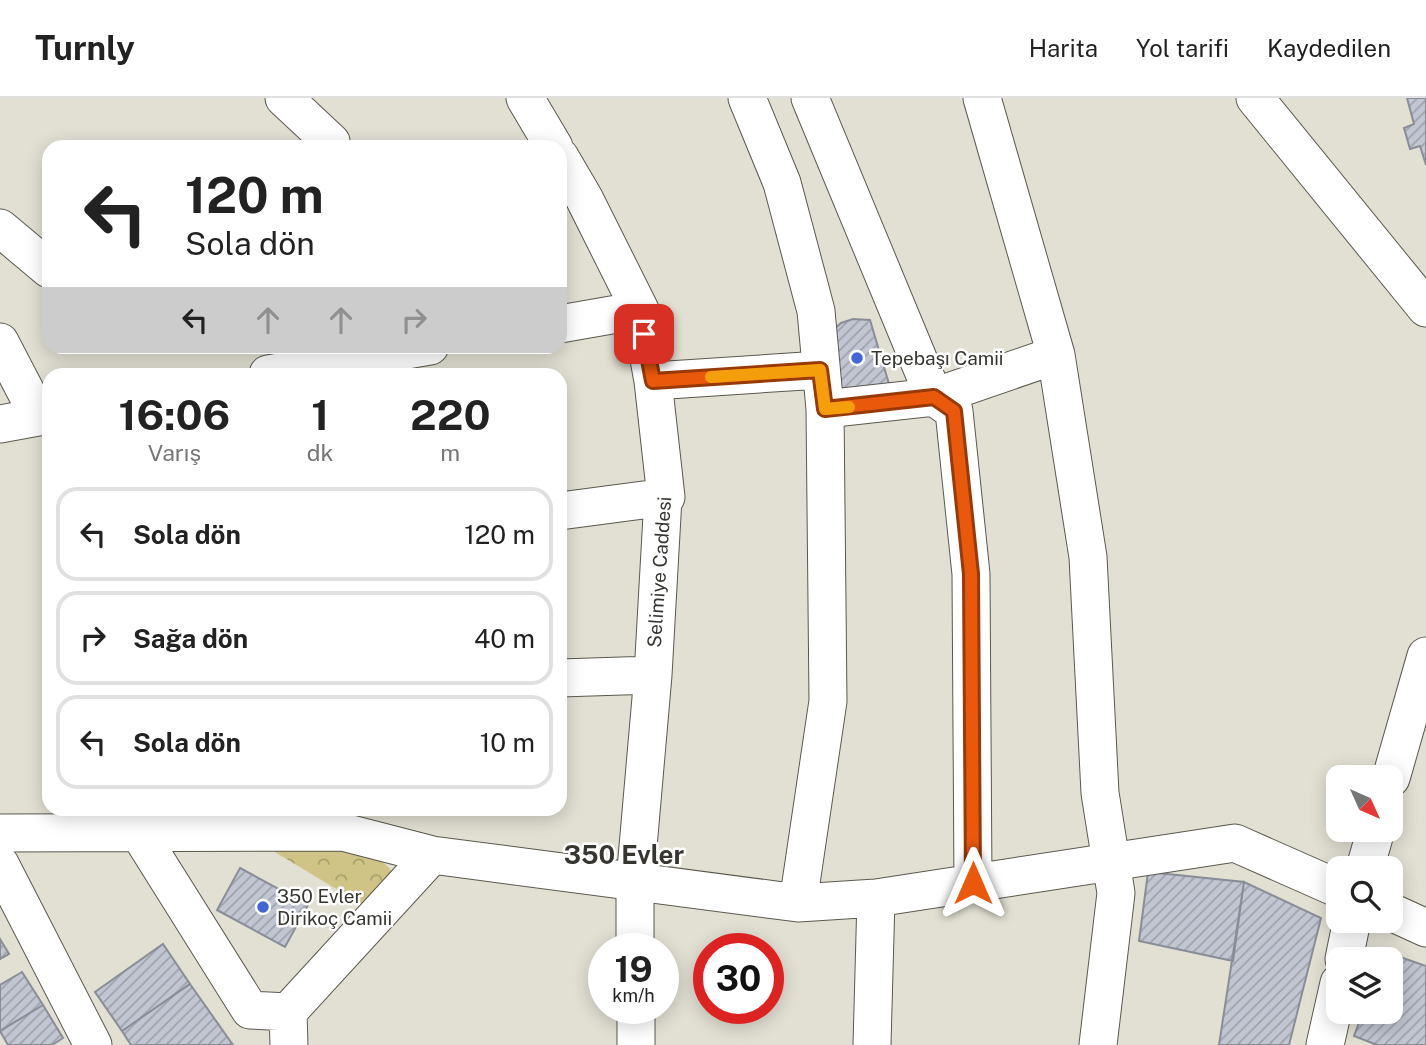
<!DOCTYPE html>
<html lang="tr">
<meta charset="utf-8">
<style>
:root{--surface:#fff;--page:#f2f2f2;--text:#222;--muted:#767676;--line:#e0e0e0}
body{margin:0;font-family:"Public Sans",sans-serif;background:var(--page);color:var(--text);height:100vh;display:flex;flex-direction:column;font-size:26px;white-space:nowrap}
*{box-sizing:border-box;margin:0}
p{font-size:23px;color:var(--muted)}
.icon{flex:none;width:38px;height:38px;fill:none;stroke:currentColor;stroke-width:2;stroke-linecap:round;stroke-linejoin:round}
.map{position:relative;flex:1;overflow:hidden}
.panel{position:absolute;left:42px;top:270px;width:525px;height:448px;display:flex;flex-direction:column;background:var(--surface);border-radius:21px;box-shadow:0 4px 18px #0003}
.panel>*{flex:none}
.hud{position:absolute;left:42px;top:42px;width:525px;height:214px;border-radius:21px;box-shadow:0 4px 18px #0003;background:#fff;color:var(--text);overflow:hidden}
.needle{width:46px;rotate:135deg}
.tools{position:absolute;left:1326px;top:667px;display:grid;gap:14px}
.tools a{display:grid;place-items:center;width:77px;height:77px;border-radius:14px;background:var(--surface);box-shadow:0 4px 18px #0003;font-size:35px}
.speed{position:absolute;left:588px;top:835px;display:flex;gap:14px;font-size:35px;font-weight:700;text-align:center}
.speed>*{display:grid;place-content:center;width:91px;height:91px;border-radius:50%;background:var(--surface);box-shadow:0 4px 18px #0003;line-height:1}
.speed small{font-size:18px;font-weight:400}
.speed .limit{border:10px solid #d22;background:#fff;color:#111}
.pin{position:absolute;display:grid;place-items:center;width:60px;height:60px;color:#fff;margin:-30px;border-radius:14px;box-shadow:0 4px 10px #0006}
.me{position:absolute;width:77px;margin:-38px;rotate:0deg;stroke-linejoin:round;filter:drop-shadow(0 0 5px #0008)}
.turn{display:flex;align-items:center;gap:24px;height:147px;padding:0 28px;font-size:32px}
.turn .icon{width:91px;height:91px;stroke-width:2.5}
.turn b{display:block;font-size:49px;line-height:60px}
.lanes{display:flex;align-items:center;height:66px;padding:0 28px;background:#0003;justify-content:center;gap:35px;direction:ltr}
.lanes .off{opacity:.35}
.eta{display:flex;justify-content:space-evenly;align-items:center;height:119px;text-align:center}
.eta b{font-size:42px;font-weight:700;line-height:49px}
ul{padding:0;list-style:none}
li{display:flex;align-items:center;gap:21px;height:94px;margin:0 14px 10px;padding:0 14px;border:4px solid var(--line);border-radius:21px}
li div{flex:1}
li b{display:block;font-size:26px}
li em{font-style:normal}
header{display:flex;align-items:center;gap:42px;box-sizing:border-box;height:98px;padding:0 35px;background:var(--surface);border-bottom:2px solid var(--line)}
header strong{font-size:33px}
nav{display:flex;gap:38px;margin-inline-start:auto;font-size:24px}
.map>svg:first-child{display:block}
.park{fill:url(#park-crowns)}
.building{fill:url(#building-hatch);stroke:#898d98;stroke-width:2}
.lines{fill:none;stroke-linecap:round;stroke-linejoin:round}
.minor-casing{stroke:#5b594e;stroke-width:39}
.minor{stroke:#fff;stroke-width:37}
.route-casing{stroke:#983908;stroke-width:18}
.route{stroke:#ea580c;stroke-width:12}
.slow{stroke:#f59e0b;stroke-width:12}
.poi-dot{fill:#4166d8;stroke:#fff;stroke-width:2.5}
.labels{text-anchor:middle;stroke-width:5;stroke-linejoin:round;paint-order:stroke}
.poi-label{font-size:19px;fill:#363530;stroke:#fff;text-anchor:start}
.street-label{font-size:19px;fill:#363530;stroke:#fff}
.district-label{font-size:26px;font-weight:bold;fill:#363530;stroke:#fff}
</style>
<header>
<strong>Turnly</strong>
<nav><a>Harita</a><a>Yol tarifi</a><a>Kaydedilen</a></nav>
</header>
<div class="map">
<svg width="1426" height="947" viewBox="0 0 1426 947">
<defs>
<pattern id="park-crowns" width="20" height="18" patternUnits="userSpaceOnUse" patternTransform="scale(1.75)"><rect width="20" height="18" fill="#cfc485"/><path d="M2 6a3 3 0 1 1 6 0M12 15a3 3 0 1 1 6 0" fill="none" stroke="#a9a06d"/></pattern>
<pattern id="building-hatch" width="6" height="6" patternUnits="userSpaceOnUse" patternTransform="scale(1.75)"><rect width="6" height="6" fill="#c1c6d2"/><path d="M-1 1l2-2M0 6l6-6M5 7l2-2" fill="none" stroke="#9ea2ab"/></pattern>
</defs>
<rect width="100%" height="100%" fill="#e2e0d3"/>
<!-- park -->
<path class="park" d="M268,750c39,1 105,-10 128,29l-28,31z"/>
<!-- building -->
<path class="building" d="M1407,0h19v67l-6,-19 -10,3 -6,-21 10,-4z
M853,221l17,1 19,64 -50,12 -9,-63 11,-10z
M240,770l68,37 -23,42 -68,-37z
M1148,774l96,10 -11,79 -94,-20z
M1244,784l77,36 -32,127h-70z
M0,841l9,15 -9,5z
M163,846l27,40 -68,47 -27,-39z
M1386,854l40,14v79h-49l-23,-9 9,-24h28v-53h-8z
M22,874l21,33 -43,26v-46z
M190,886l43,61h-102l-9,-14z
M43,907l20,33 -11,7h-44l-8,-14z"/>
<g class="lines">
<defs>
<path id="minor" d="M284,0l47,44 -1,5
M525,0l29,49
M747,0l35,85 34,128 9,98 3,292 -30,202
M810,0l124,299 20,14 17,163 2,309
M982,0l74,257 32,202 12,236 16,100 -18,152
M1255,0l171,210
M560,59l24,41 56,112 13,71 13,116 -3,1 -10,177 -18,206v67
M0,130l49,41
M560,226l80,-14
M0,244l39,75
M268,276l162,-28
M653,283l167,-11
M825,311l109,-12 122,-42
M0,326l49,-9
M560,413l106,-14
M560,580l93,-3
M1391,680l35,-122
M139,715v20l111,177 38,2 1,33
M0,735l343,-1 89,23 366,48 78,-5 359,-55 104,46
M0,766l93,181
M1365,770l11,-38
M1391,814l35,16
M1344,861l8,-39
M636,910v37
M288,914l144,-157
M872,947l4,-147
M1325,947l14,-62"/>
</defs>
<!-- minor casing -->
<use href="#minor" class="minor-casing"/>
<!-- minor -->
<use href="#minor" class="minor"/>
</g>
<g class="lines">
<defs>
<path id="route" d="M644,236l9,47 167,-11 5,39 109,-12 20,14 17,163 2,309"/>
</defs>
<!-- route casing -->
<use href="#route" class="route-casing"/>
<!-- route -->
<use href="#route" class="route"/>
<!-- slow -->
<path class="slow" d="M711,279l109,-7 5,39 24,-2"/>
</g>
<!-- markers -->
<g class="poi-dot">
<circle cx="857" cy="260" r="7"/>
<circle cx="263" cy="809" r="7"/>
</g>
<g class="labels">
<!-- poi labels -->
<g class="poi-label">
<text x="871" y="267">Tepebaşı Camii</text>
<text x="277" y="805">350 Evler<tspan x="277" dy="22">Dirikoç Camii</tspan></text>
</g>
<!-- street labels -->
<g class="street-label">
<text transform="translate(659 474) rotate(-86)" y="7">Selimiye Caddesi</text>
</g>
<!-- district labels -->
<g class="district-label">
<text x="624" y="766">350 Evler</text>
</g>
</g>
</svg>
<div class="tools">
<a><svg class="needle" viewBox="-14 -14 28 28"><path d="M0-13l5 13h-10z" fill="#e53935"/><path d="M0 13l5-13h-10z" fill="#767676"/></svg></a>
<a><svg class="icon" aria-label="search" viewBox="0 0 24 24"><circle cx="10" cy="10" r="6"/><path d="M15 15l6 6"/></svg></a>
<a><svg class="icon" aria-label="layers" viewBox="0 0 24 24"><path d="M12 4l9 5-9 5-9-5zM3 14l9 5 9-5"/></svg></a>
</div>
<div class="speed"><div>19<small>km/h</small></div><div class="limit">30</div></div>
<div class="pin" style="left:644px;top:236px;background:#d93025"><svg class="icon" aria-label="arrive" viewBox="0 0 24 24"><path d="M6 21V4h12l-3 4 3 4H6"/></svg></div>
<svg class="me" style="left:973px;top:785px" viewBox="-20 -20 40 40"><path d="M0-17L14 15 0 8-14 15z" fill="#ea580c" stroke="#fff" stroke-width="4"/></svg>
<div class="hud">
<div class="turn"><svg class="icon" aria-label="left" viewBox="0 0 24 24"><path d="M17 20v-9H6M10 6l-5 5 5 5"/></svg><div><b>120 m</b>Sola dön</div></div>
<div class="lanes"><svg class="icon" aria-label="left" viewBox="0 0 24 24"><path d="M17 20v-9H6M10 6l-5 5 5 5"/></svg><svg class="icon off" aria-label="ahead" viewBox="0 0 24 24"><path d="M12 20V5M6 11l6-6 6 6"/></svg><svg class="icon off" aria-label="ahead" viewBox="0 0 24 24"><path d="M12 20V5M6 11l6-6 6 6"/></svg><svg class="icon off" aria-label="right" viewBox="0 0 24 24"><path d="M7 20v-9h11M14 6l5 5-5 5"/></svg></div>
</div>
<section class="panel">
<div class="eta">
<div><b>16:06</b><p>Varış</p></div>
<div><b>1</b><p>dk</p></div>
<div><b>220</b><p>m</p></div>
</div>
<ul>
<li><svg class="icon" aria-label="left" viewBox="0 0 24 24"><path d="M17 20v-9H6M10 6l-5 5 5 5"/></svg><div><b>Sola dön</b></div><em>120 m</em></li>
<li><svg class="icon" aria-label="right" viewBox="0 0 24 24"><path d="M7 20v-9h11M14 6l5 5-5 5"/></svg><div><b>Sağa dön</b></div><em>40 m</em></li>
<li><svg class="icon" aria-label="left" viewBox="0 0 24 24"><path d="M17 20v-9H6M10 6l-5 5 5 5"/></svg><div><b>Sola dön</b></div><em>10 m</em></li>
</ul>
</section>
</div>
